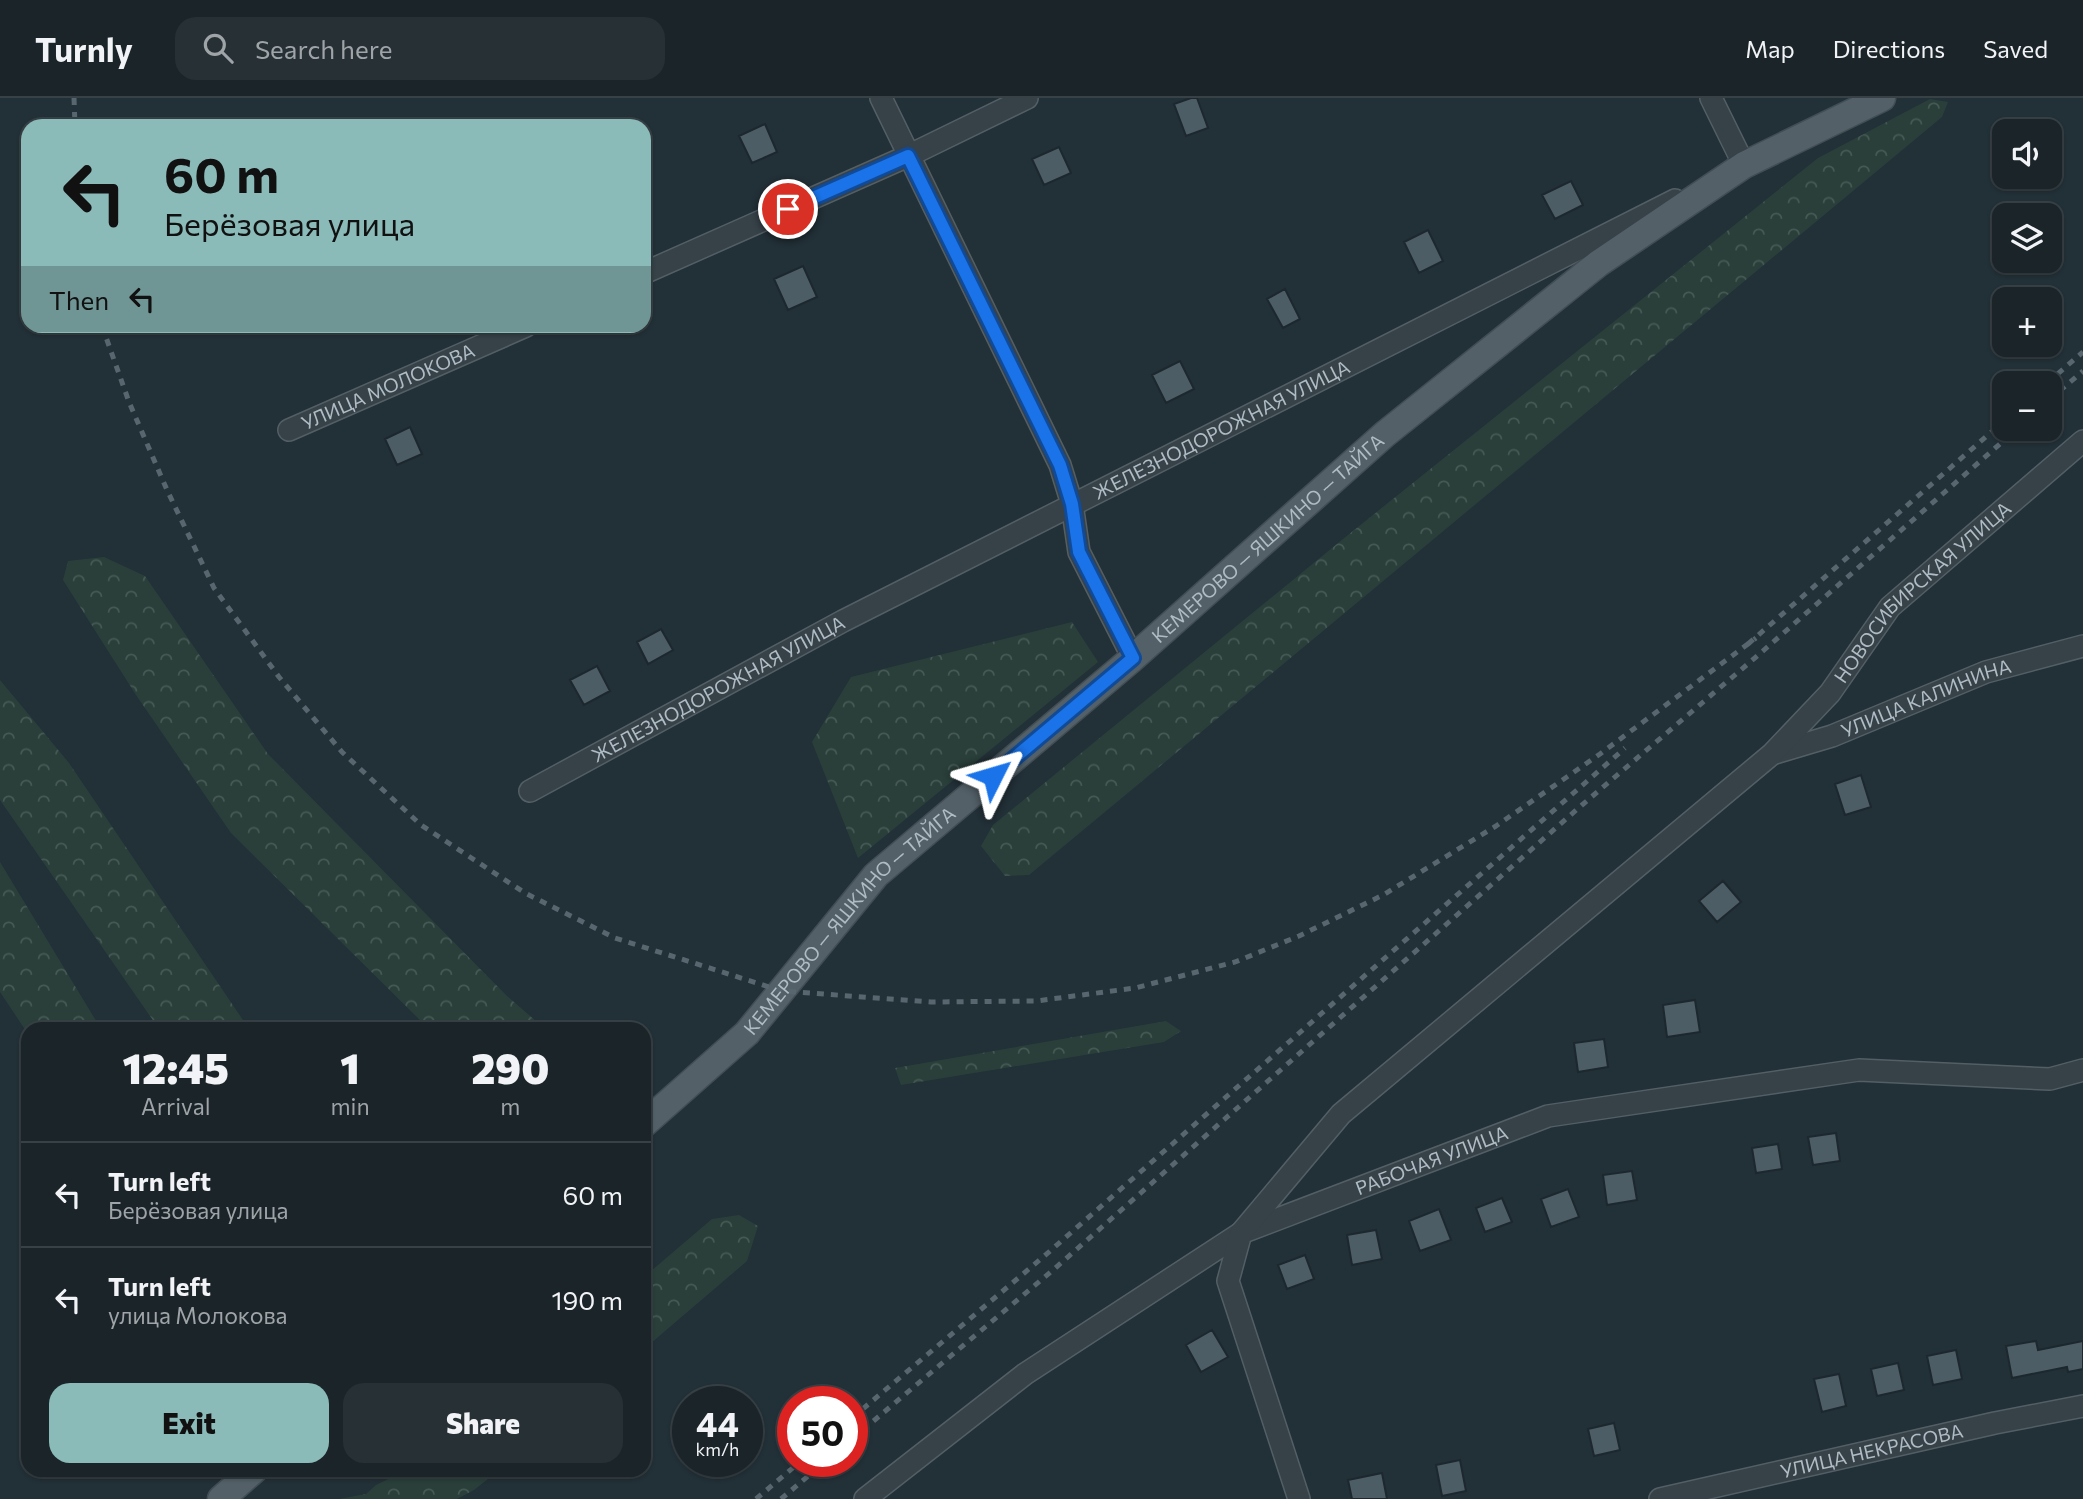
<!DOCTYPE html>
<meta charset="utf-8">
<style>
:root{--surface:#1a2429;--page:#273035;--text:#f1f3f6;--muted:#9fa4a8;--line:#384146;--accent:#8bbbb9}
body{margin:0;font-family:Commissioner,sans-serif;background:var(--page);color:var(--text);height:100vh;display:flex;flex-direction:column;font-size:26px;white-space:nowrap}
*{box-sizing:border-box;margin:0}
p{font-size:23px;color:var(--muted)}
.icon{flex:none;width:38px;height:38px;fill:none;stroke:currentColor;stroke-width:2;stroke-linecap:round;stroke-linejoin:round}
.map{position:relative;flex:1;overflow:hidden}
.drawer{position:absolute;left:21px;top:924px;width:630px;height:455px;display:flex;flex-direction:column;background:var(--surface);border-radius:21px;box-shadow:0 2px 5px #0004,0 0 0 2px var(--line)}
.drawer>*{flex:none}
.guide{position:absolute;left:21px;top:21px;width:630px;height:214px;border-radius:21px;box-shadow:0 2px 5px #0004,0 0 0 2px var(--line);background:#8bbbb9;color:#111;overflow:hidden}
.fabs{position:absolute;left:1992px;top:21px;display:grid;gap:14px}
.fabs a{display:grid;place-items:center;width:70px;height:70px;border-radius:14px;background:var(--surface);box-shadow:0 2px 5px #0004,0 0 0 2px var(--line);font-size:35px}
.speed{position:absolute;left:672px;top:1288px;display:flex;gap:14px;font-size:35px;font-weight:700;text-align:center}
.speed>*{display:grid;place-content:center;width:91px;height:91px;border-radius:50%;background:var(--surface);box-shadow:0 2px 5px #0004,0 0 0 2px var(--line);line-height:1}
.speed small{font-size:18px;font-weight:400}
.speed .limit{border:10px solid #d22;background:#fff;color:#111}
.pin{position:absolute;display:grid;place-items:center;width:60px;height:60px;color:#fff;margin:-30px;border:4px solid #fff;border-radius:50%;box-shadow:0 2px 7px #0007}
.me{position:absolute;width:77px;margin:-38px;rotate:50deg;stroke-linejoin:round;filter:drop-shadow(0 0 5px #0008)}
.turn{display:flex;align-items:center;gap:24px;height:147px;padding:0 28px;font-size:32px}
.turn .icon{width:91px;height:91px;stroke-width:2.5}
.turn b{display:block;font-size:49px;line-height:60px}
.then{display:flex;align-items:center;height:66px;padding:0 28px;background:#0003;gap:14px;font-size:26px}
.eta{display:flex;justify-content:space-evenly;align-items:center;height:119px;text-align:center}
.eta b{font-size:42px;font-weight:800;line-height:49px}
.primary-button{display:flex;gap:14px;margin-top:auto;padding:14px 28px}
.primary-button a{flex:1;height:80px;border-radius:21px;background:var(--accent);color:#111;font-size:28px;font-weight:800;line-height:80px;text-align:center}
.primary-button a+a{background:var(--page);color:var(--text)}
ul{padding:0;list-style:none}
li{display:flex;align-items:center;gap:21px;height:105px;padding:0 28px;border-top:2px solid var(--line)}
li div{flex:1}
li b{display:block;font-size:26px}
li em{font-style:normal}
header{display:flex;align-items:center;gap:42px;box-sizing:border-box;height:98px;padding:0 35px;background:var(--surface);border-bottom:2px solid var(--line)}
header strong{font-size:33px}
nav{display:flex;gap:38px;margin-inline-start:auto;font-size:24px}
.search{width:490px;height:63px;background:var(--page);display:flex;align-items:center;gap:18px;box-sizing:border-box;padding:0 24px;border-radius:21px;color:var(--muted);font-size:26px}
.map>svg:first-child{display:block}
.forest{fill:url(#forest-crowns)}
.building{fill:#4d5d66;stroke:#1d282e;stroke-width:2}
.lines{fill:none;stroke-linecap:round;stroke-linejoin:round}
.minor-casing{stroke:#535f65;stroke-width:24}
.major-casing{stroke:#424d54;stroke-width:29}
.minor{stroke:#364148;stroke-width:21}
.major{stroke:#536068;stroke-width:26}
.rail{stroke:#58666f;stroke-width:5;stroke-dasharray:7 7;stroke-linecap:butt}
.route-casing{stroke:#114b97;stroke-width:18}
.route{stroke:#1a73e8;stroke-width:12}
.labels{text-anchor:middle;stroke-width:6;stroke-linejoin:round;paint-order:stroke}
.street-label{font-size:19px;fill:#b0bcc4;stroke:#1b262c}
</style>
<header>
<strong>Turnly</strong>
<div class="search"><svg class="icon" aria-label="search" viewBox="0 0 24 24"><circle cx="10" cy="10" r="6"/><path d="M15 15l6 6"/></svg>Search here</div>
<nav><a>Map</a><a>Directions</a><a>Saved</a></nav>
</header>
<div class="map">
<svg width="2083" height="1401" viewBox="0 0 2083 1401">
<defs>
<pattern id="forest-crowns" width="20" height="18" patternUnits="userSpaceOnUse" patternTransform="scale(1.75)"><rect width="20" height="18" fill="#2a3f3a"/><path d="M2 6a3 3 0 1 1 6 0M12 15a3 3 0 1 1 6 0" fill="none" stroke="#465955"/></pattern>
</defs>
<rect width="100%" height="100%" fill="#223037"/>
<!-- forest -->
<path class="forest" d="M1930,1l18,3 -6,15 -913,758 -24,1 -24,-30 12,-21 350,-286 475,-381z
M104,459l41,19 123,178 239,242 38,33h-116l-198,-196 -95,-138 -73,-115 5,-19z
M1072,524l26,40 -240,196 -46,-116 39,-65z
M0,582l69,83 180,266h-90l-159,-229z
M0,764l101,167h-73v5l-28,-42z
M1166,923l15,10 -17,11 -263,43 -6,-17z
M739,1117l19,11 -11,35 -103,88v-72l68,-58z
M407,1372h92l-25,20 -17,9h-118l27,-5 10,-9z"/>
<!-- building -->
<path class="building" d="M1191,0h6l11,30 -22,8 -12,-32z
M765,26l12,28 -25,11 -13,-27z
M1059,49l12,26 -27,12 -12,-26z
M1571,83l12,24 -28,14 -13,-24z
M1428,132l15,31 -24,12 -15,-31z
M803,168l14,31 -29,13 -14,-31z
M1285,191l15,30 -17,9 -16,-29z
M1180,263l14,28 -28,14 -14,-28z
M410,329l12,27 -25,11 -12,-26z
M661,531l12,21 -25,14 -11,-22z
M597,568l13,25 -26,14 -14,-25z
M1861,677l10,32 -26,8 -10,-31z
M1723,783l18,21 -24,20 -18,-21z
M1695,902l5,32 -33,5 -4,-32z
M1604,941l4,28 -30,5 -4,-29z
M1836,1035l4,28 -27,4 -5,-28z
M1778,1046l4,25 -26,4 -4,-25z
M1632,1073l5,29 -30,5 -4,-30z
M1568,1091l11,28 -28,10 -10,-28z
M1502,1100l10,24 -27,10 -9,-24z
M1439,1111l12,31 -31,11 -11,-30z
M1376,1132l6,29 -30,6 -5,-30z
M1305,1157l9,24 -27,10 -9,-24z
M1212,1232l16,27 -27,15 -15,-27z
M2036,1243l2,9 45,-9v28l-15,3 -1,-5 -55,11 -6,-32z
M1956,1252l6,29 -29,6 -6,-29z
M1898,1265l6,27 -27,6 -6,-27z
M1839,1276l7,32 -24,6 -8,-33z
M1614,1325l6,27 -26,6 -6,-27z
M1460,1362l6,31 -24,5 -6,-31z
M1382,1375l5,26h-35l-4,-19z"/>
<g class="lines">
<defs>
<g id="minor">
<path d="M881,0l179,367 12,39 7,48 54,106"/>
<path d="M1711,0l33,67 -12,7"/>
<path d="M644,175l264,-117 119,-58"/>
<path id="s1" d="M289,332l237,-104"/>
<path id="s2" d="M1775,655l57,-17 154,-64 97,-26"/>
<path id="s3" d="M530,693l313,-170 832,-421"/>
<path id="s4" d="M865,1401l160,-125 216,-141 307,-117 311,-46 191,9 33,-9"/>
<path id="s5" d="M1299,1401l-71,-218 13,-48 100,-119 431,-360 58,-61 60,-86 193,-166"/>
<path id="s6" d="M1660,1401l335,-76 88,-17"/>
</g>
<g id="major">
<path id="s7" d="M644,1026l103,-91 129,-158 257,-217 252,-224 214,-171 145,-98 138,-67"/>
<path d="M221,1401l33,-29"/>
</g>
</defs>
<!-- minor casing -->
<use href="#minor" class="minor-casing"/>
<!-- major casing -->
<use href="#major" class="major-casing"/>
<!-- minor -->
<use href="#minor" class="minor"/>
<!-- major -->
<use href="#major" class="major"/>
<!-- rail -->
<path class="rail" d="M74,0l1,28
M102,228l27,76 38,88 47,98 65,89 63,75 79,73 104,68 90,45 167,53 149,11 105,-1 99,-13 100,-26 64,-26 84,-41 113,-69 104,-72 156,-116
M2047,285l36,-31
M2049,302l34,-29
M1748,546l256,-223
M852,1320l190,-160 583,-510
M852,1341l201,-169 529,-465 174,-148 261,-228
M756,1401l45,-38
M781,1401l45,-38"/>
</g>
<g class="lines">
<defs>
<path id="route" d="M788,111l120,-53 152,309 12,39 7,48 54,106 -140,118"/>
</defs>
<!-- route casing -->
<use href="#route" class="route-casing"/>
<!-- route -->
<use href="#route" class="route"/>
</g>
<g class="labels">
<!-- street labels -->
<g class="street-label">
<text dy="7" stroke="none"><textPath href="#s1" startOffset="108">УЛИЦА МОЛОКОВА</textPath></text>
<text dy="7" stroke="none"><textPath href="#s3" startOffset="780">ЖЕЛЕЗНОДОРОЖНАЯ УЛИЦА</textPath></text>
<text dy="7" stroke="none"><textPath href="#s7" startOffset="858">КЕМЕРОВО — ЯШКИНО — ТАЙГА</textPath></text>
<text dy="7" stroke="none"><textPath href="#s5" startOffset="1218">НОВОСИБИРСКАЯ УЛИЦА</textPath></text>
<text dy="7" stroke="none"><textPath href="#s3" startOffset="214">ЖЕЛЕЗНОДОРОЖНАЯ УЛИЦА</textPath></text>
<text dy="7" stroke="none"><textPath href="#s2" startOffset="161">УЛИЦА КАЛИНИНА</textPath></text>
<text dy="7" stroke="none"><textPath href="#s7" startOffset="290">КЕМЕРОВО — ЯШКИНО — ТАЙГА</textPath></text>
<text dy="7" stroke="none"><textPath href="#s4" startOffset="665">РАБОЧАЯ УЛИЦА</textPath></text>
<text dy="7" stroke="none"><textPath href="#s6" startOffset="217">УЛИЦА НЕКРАСОВА</textPath></text>
</g>
</g>
</svg>
<div class="fabs">
<a><svg class="icon" aria-label="sound" viewBox="0 0 24 24"><path d="M4 9h4l5-4v14l-5-4H4zM17 9q2 3 0 6"/></svg></a>
<a><svg class="icon" aria-label="layers" viewBox="0 0 24 24"><path d="M12 4l9 5-9 5-9-5zM3 14l9 5 9-5"/></svg></a>
<a>+</a>
<a>−</a>
</div>
<div class="speed"><div>44<small>km/h</small></div><div class="limit">50</div></div>
<div class="pin" style="left:788px;top:111px;background:#d93025"><svg class="icon" aria-label="arrive" viewBox="0 0 24 24"><path d="M6 21V4h12l-3 4 3 4H6"/></svg></div>
<svg class="me" style="left:993px;top:678px" viewBox="-20 -20 40 40"><path d="M0-17L14 15 0 8-14 15z" fill="#1a73e8" stroke="#fff" stroke-width="4"/></svg>
<div class="guide">
<div class="turn"><svg class="icon" aria-label="left" viewBox="0 0 24 24"><path d="M17 20v-9H6M10 6l-5 5 5 5"/></svg><div><b>60 m</b>Берёзовая улица</div></div>
<div class="then">Then<svg class="icon" aria-label="left" viewBox="0 0 24 24"><path d="M17 20v-9H6M10 6l-5 5 5 5"/></svg></div>
</div>
<section class="drawer">
<div class="eta">
<div><b>12:45</b><p>Arrival</p></div>
<div><b>1</b><p>min</p></div>
<div><b>290</b><p>m</p></div>
</div>
<ul>
<li><svg class="icon" aria-label="left" viewBox="0 0 24 24"><path d="M17 20v-9H6M10 6l-5 5 5 5"/></svg><div><b>Turn left</b><p>Берёзовая улица</p></div><em>60 m</em></li>
<li><svg class="icon" aria-label="left" viewBox="0 0 24 24"><path d="M17 20v-9H6M10 6l-5 5 5 5"/></svg><div><b>Turn left</b><p>улица Молокова</p></div><em>190 m</em></li>
</ul>
<div class="primary-button"><a>Exit</a><a>Share</a></div>
</section>
</div>
